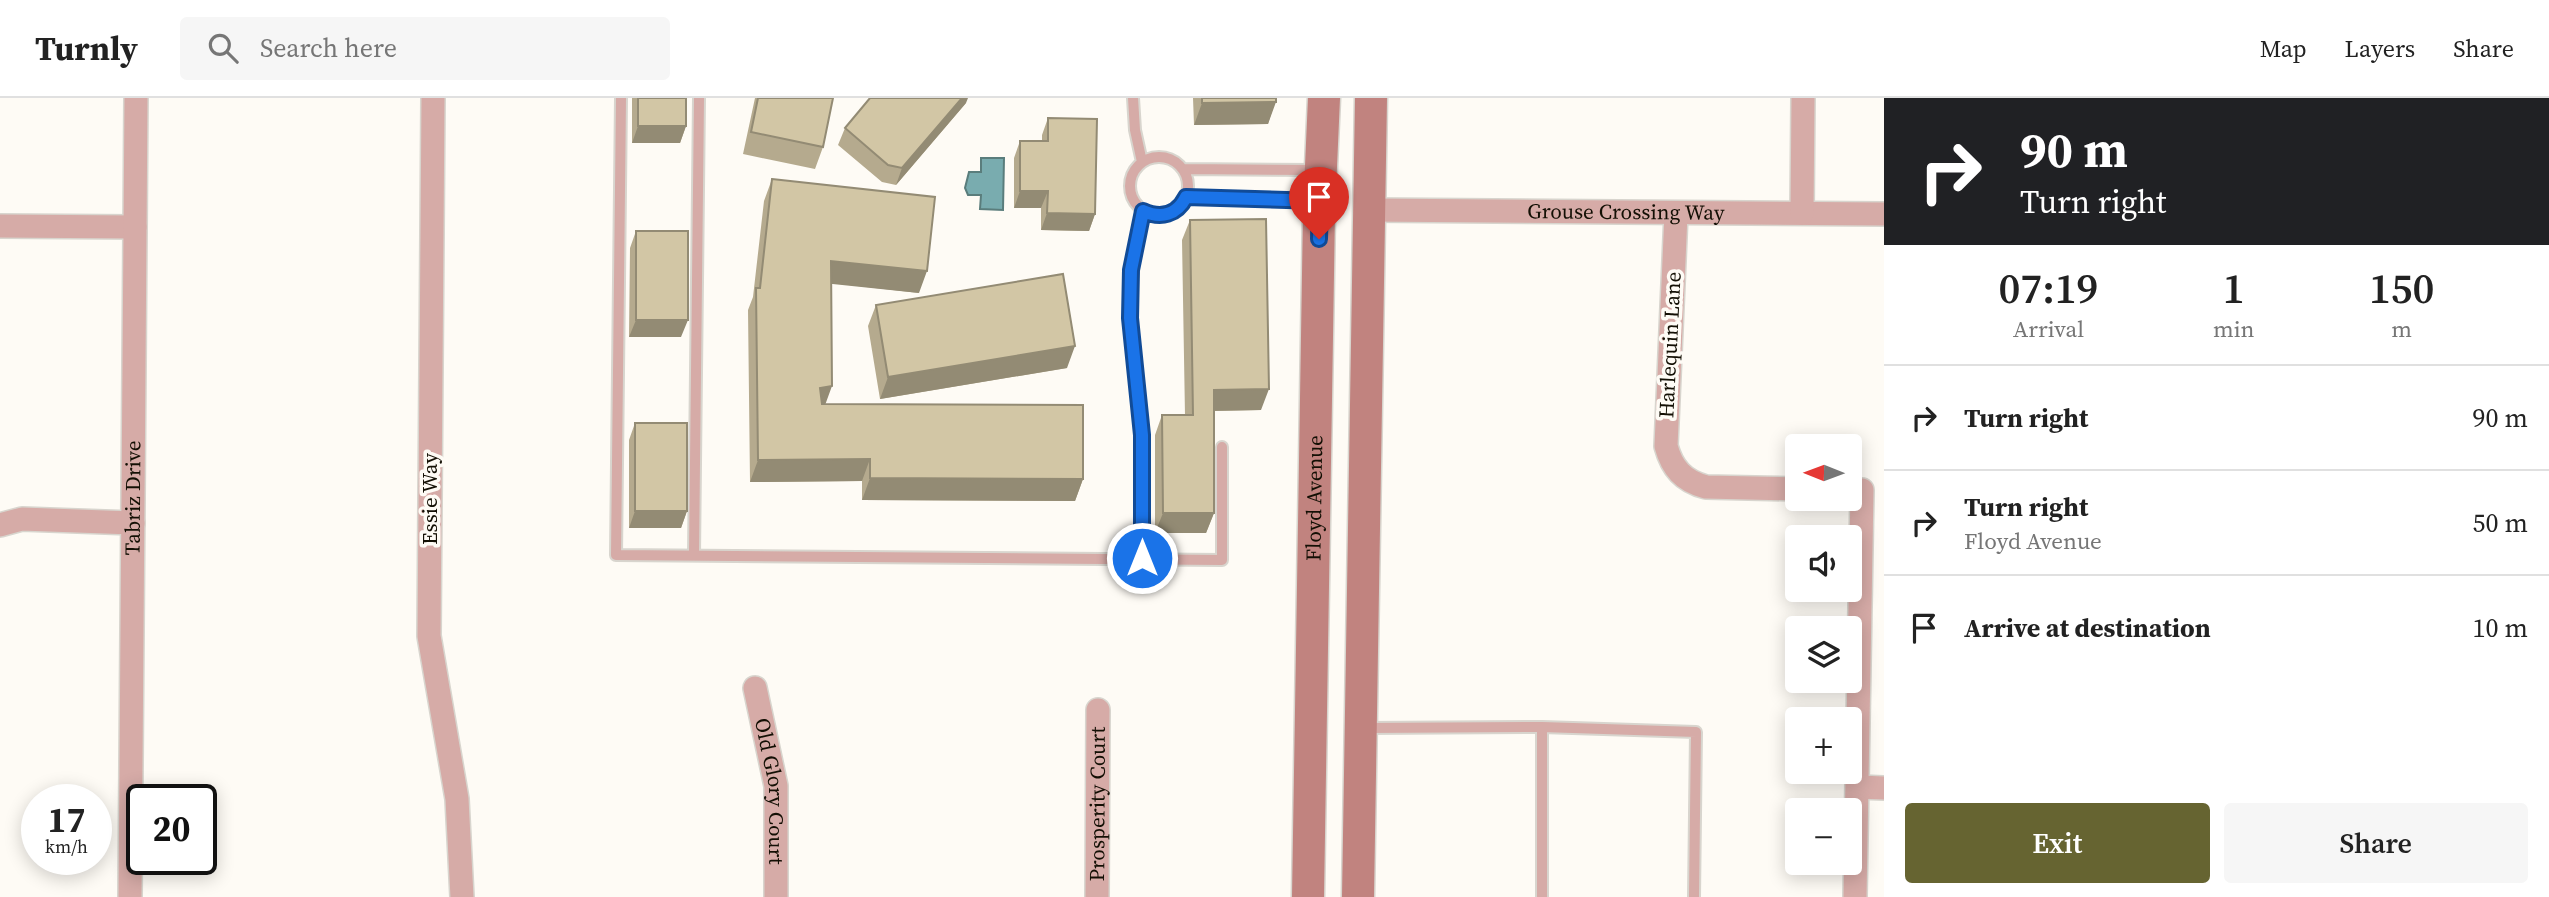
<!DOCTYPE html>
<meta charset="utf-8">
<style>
:root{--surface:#fff;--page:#f6f6f6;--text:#222;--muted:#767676;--line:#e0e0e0;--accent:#666431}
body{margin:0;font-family:"Source Serif 4",serif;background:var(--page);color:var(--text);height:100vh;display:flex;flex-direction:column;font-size:26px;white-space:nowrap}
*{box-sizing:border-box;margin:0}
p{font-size:23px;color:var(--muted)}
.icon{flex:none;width:38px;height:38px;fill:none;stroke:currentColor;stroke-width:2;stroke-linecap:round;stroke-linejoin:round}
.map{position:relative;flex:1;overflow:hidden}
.drawer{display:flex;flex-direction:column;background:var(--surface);width:665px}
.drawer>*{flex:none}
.banner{background:#202124;color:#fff;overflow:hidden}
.needle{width:46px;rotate:271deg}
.fabs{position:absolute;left:1785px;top:336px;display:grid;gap:14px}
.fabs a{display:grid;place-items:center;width:77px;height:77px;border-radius:7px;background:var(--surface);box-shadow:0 4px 18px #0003;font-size:35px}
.speed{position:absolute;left:21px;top:686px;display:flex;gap:14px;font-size:35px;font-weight:700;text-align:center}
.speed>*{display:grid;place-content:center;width:91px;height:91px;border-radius:50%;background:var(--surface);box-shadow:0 4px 18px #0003;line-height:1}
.speed small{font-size:18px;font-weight:400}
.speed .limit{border:4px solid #111;border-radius:10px;background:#fff;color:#111}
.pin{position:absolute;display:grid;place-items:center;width:60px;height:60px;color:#fff;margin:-72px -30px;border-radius:50% 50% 50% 0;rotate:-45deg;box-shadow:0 0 7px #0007}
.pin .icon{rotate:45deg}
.me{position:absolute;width:77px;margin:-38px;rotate:0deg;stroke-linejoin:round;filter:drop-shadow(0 0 5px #0008)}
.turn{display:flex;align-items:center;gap:24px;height:147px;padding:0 21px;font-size:32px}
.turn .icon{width:91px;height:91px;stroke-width:2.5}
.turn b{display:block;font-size:49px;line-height:60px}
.eta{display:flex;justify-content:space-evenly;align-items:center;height:119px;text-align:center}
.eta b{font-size:42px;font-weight:600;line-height:49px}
.cta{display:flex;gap:14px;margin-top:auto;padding:14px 21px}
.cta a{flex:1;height:80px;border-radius:7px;background:var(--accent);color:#fff;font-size:28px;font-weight:600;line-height:80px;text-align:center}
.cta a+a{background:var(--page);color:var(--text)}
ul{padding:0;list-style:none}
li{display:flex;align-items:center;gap:21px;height:105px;padding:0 21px;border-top:2px solid var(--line)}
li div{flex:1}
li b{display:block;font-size:26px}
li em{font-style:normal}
header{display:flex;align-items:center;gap:42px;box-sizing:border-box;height:98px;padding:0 35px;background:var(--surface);border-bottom:2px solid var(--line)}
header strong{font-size:33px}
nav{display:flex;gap:38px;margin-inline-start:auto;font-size:24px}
.search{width:490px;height:63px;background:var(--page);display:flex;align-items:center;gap:18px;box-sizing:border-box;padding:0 24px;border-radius:7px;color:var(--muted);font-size:26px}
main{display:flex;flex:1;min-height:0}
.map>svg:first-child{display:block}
.water{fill:#79acaf;stroke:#5a7d7c;stroke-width:2}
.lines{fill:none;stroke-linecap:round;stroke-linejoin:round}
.lane-casing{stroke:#d8d5ce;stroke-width:14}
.street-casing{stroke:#d8d5ce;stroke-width:26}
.secondary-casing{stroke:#d8d5ce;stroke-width:35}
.lane{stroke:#d6aba7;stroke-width:10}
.street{stroke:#d6aba7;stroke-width:23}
.secondary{stroke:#c1837f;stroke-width:32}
.wall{fill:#b5aa8e}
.shaded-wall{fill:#938b74}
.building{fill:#d2c6a5;stroke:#938b74;stroke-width:2}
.route-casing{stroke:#114b97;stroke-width:18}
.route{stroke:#1a73e8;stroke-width:12}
.labels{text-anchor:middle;stroke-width:7;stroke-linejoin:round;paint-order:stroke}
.street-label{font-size:21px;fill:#130f04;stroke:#fefbf5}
</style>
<header>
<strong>Turnly</strong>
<div class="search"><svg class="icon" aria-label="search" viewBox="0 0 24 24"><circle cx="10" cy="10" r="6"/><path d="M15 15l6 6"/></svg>Search here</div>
<nav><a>Map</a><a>Layers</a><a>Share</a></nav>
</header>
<main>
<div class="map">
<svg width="1884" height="799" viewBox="0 0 1884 799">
<rect width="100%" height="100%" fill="#fefbf5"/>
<!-- water -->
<path class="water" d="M981,60h23l-1,52 -23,-1 1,-14h-13l-3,-7 4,-16h12z"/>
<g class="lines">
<defs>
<path id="lane" d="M621,0l-5,457 606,5v-113
M1133,0l2,32 7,32
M1130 88a29 29 0 1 1 58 0a29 29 0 1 1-58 0Z
M1183,71l135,1
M1186,99l131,4
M694,457l5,-457
M1142,460v-123l-12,-117 1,-48 12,-59
M1542,629l154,5 -2,165
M1365,630l177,-1v170"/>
<g id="street">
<path d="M433,0l-4,538 28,163 5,98"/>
<path id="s1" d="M1369,112l515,4"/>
<path d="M1802,115l1,-115"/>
<path d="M1676,116l-10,232c6,22 17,35 40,41l91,2"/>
<path d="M0,128l135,1"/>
<path d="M0,427l22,-6 111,4"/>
<path id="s2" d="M755,590l21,98v111"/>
<path d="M1858,689l26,1"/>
<path id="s3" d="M130,799l6,-799"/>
<path id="s4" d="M1097,799l1,-187"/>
<path d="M1855,799l7,-407"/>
</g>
<g id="secondary">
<path id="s5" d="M1308,799l11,-685 5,-114"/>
<path d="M1358,799l13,-799"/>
</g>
</defs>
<!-- lane casing -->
<use href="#lane" class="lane-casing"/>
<!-- street casing -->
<use href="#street" class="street-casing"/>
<!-- secondary casing -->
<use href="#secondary" class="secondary-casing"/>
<!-- lane -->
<use href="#lane" class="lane"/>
<!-- street -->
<use href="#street" class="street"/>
<!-- secondary -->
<use href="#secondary" class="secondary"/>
</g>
<!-- wall -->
<path class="wall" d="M632,0h54v28l-6,17h-48z
M755,0h78l-10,49 -8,22 -72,-15z
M1193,0h83l-8,26 -74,1z
M966,5l-70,82 -14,-3 -44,-37 7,-17z
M1048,20l47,96 -6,17 -48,-1v-22h-27v-50l6,-17h22v-6z
M772,81l147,114 -88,-10 -6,121 258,75 -8,22 -213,-1v-19l-112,1 -2,-172 5,-13 11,-96z
M1190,122l71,190 -47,1v102l-8,20h-51v-98l7,-20h23l-3,-175z
M636,133l45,106h-52l1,-89z
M876,207l191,63 -187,31 -12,-73z
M635,325l52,88 -6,17h-52v-88z"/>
<!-- shaded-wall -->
<path class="shaded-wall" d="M962,0h6l-2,5 -70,82 6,-17z
M1276,4l-8,22 -74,1 8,-22z
M638,28h48l-6,17h-48z
M1020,93h28l-7,17h-27z
M1047,115l48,1 -6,17 -48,-1z
M831,163l96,10 -8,22 -96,-10z
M636,222h52l-7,17h-52z
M1075,248l-8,22 -187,31 8,-22z
M832,288l-8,22 -12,2 8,-22z
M1269,291l-8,21 -55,1 8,-21z
M870,361l-8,22 -112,1 8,-22z
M870,380l213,1 -8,22 -213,-1z
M635,413h52l-6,17h-52z
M1163,415h51l-8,20h-51z"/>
<!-- building -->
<path class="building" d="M638,0h48v28h-48z
M758,0h75l-10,49 -72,-15z
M870,0h92l-60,70 -14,-3 -43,-37z
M1202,0h74v4l-74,1z
M1048,20l49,1 -2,95 -48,-1 1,-22h-28v-50h28z
M772,81l163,18 -8,74 -96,-10 1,125 -12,2 2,16 261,1v74l-213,-1v-19l-112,1 -2,-172h4z
M1266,121l3,170 -55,1v123h-51l-1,-98h31l-3,-195z
M636,133h52v89h-52z
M1063,176l12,72 -187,31 -12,-72z
M635,325h52v88h-52z"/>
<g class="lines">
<defs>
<path id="route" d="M1142,460v-123l-12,-117 1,-48 12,-59c18,8 34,4 43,-14l134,4 -1,38"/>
</defs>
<!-- route casing -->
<use href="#route" class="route-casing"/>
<!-- route -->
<use href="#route" class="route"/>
</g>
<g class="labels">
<!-- street labels -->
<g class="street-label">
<text dy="7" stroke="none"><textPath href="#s1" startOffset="257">Grouse Crossing Way</textPath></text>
<text transform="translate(1670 247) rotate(-87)" y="7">Harlequin Lane</text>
<text dy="7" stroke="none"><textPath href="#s5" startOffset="399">Floyd Avenue</textPath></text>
<text dy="7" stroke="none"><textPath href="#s3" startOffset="399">Tabriz Drive</textPath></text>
<text transform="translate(430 401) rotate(-90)" y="7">Essie Way</text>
<text dy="7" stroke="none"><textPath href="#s2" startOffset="105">Old Glory Court</textPath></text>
<text dy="7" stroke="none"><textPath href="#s4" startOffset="93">Prosperity Court</textPath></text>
</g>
</g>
</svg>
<div class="fabs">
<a><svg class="needle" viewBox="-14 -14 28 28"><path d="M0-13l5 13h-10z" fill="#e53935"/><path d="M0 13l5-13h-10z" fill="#767676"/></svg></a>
<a><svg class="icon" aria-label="sound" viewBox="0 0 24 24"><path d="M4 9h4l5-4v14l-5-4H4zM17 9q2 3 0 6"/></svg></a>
<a><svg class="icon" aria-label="layers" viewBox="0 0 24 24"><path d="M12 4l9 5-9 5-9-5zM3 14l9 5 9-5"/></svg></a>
<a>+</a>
<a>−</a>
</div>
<div class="speed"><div>17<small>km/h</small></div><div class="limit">20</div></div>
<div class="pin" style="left:1319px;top:141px;background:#d93025"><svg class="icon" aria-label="arrive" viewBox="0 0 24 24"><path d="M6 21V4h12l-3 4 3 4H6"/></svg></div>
<svg class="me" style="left:1142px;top:460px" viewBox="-20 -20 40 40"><circle r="17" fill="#1a73e8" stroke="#fff" stroke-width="3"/><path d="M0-11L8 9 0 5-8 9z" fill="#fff"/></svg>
</div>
<section class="drawer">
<div class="banner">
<div class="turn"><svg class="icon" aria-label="right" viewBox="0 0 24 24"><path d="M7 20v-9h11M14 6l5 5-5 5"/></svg><div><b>90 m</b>Turn right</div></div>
</div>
<div class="eta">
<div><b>07:19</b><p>Arrival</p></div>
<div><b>1</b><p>min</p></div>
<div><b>150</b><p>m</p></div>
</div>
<ul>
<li><svg class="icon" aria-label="right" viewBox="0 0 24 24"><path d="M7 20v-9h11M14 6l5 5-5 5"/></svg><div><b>Turn right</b></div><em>90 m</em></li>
<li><svg class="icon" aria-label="right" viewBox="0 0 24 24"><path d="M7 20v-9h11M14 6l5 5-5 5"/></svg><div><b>Turn right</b><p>Floyd Avenue</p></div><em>50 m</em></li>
<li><svg class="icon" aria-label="arrive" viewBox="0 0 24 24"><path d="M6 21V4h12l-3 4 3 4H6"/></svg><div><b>Arrive at destination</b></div><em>10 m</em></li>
</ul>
<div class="cta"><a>Exit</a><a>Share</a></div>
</section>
</main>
